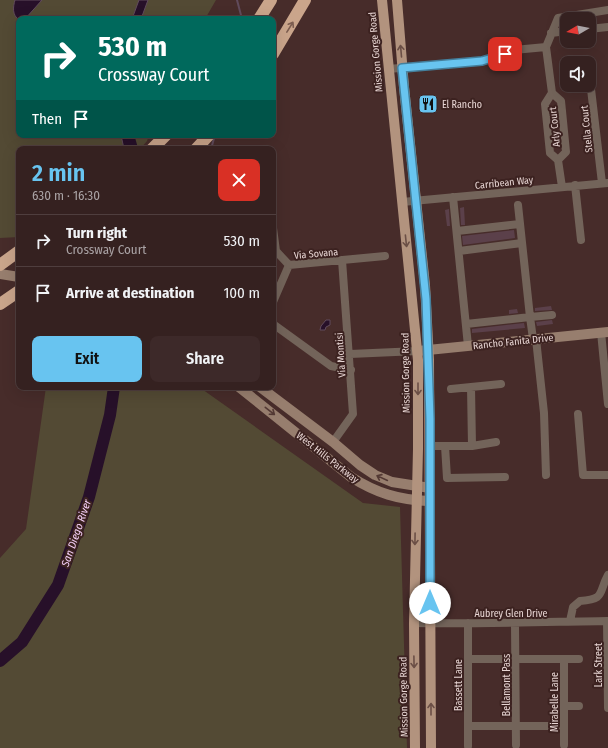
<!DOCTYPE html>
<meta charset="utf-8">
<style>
:root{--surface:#352120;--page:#3d2929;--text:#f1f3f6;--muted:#aaa3a5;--line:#4f3e3e;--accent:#68c4f0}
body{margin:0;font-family:"Fira Sans Condensed",sans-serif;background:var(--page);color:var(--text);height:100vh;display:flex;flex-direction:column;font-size:15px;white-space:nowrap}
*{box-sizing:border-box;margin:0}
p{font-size:13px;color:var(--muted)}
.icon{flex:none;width:22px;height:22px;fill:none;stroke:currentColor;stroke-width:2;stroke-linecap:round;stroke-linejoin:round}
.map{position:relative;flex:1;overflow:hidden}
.sheet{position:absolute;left:16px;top:146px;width:260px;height:244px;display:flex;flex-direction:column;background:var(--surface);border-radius:8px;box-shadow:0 4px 16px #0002,0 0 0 1px var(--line)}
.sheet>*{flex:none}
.banner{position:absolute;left:16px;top:16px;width:260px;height:122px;border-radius:8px;box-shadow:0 4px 16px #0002,0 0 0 1px var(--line);background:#00695c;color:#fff;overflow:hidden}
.needle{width:26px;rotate:260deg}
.buttons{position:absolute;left:560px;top:12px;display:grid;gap:8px}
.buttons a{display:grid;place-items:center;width:36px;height:36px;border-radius:8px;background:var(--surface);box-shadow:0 4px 16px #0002,0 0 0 1px var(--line);font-size:20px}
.pin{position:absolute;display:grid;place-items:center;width:34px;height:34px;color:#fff;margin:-17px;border-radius:8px;box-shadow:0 2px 6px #0006}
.me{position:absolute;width:44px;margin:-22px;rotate:0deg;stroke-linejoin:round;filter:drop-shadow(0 0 3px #0008)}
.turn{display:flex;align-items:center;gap:14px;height:84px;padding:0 16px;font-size:18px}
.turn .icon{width:52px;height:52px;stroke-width:2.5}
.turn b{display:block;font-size:28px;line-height:34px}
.then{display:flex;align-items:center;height:38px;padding:0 16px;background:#0003;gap:8px;font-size:15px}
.round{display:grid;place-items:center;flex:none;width:42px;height:42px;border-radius:8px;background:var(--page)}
.head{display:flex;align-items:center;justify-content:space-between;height:68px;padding:0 16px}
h1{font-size:24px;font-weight:600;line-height:30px;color:var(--accent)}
.button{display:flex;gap:8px;margin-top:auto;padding:8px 16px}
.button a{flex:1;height:46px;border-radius:8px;background:var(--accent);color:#111;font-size:16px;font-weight:600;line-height:46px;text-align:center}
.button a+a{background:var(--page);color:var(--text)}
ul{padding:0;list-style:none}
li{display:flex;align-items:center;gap:12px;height:52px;padding:0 16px;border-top:1px solid var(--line)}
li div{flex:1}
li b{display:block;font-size:15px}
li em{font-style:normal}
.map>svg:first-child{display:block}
.green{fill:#534a34}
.water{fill:#271029;stroke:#614b5c}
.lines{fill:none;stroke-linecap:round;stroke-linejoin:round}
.stream{stroke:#614b5c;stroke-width:2}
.river{stroke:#271029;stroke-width:12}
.building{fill:#5b404a}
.street{stroke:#73645a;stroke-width:8}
.secondary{stroke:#977e6e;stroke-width:10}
.primary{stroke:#b2937e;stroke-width:10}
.highway{stroke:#caa58b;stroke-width:12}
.oneway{stroke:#7c5d50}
.oneway2{stroke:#6b4f46}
.oneway3{stroke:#533934}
.route-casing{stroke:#447f9c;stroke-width:10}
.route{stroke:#68c4f0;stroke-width:7}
.labels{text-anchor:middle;stroke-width:4;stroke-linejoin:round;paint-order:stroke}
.street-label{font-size:10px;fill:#e8d6d4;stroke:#3c2220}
.poi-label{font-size:10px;fill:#e8d6d4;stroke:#3c2220;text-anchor:start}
.water-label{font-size:11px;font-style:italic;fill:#f7d1fa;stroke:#3c2220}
</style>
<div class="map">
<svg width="608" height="748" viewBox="0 0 608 748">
<rect width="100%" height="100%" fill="#472c2a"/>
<!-- green -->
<path class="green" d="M0,0h216l-11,19h-186v116h130l-2,6 -7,8h-121v88l-19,1z
M46,387h153l164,116 37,4 7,241h-407v-190l26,-29z"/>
<!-- water -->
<path class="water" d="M15,0h27l-17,19 -6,1c-7,-5 -6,-13 -4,-20z
M139,0h9l-7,19h-9z
M121,135h11l1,7 -9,7z
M326,320h4v5l-4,2 -1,3h-5l1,-4z"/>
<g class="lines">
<!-- stream -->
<path class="stream" d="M237,0l5,19
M211,149l4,-14"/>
<!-- river -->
<path class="river" d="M128,135l4,14
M0,661l22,-19 36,-57 31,-88 21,-82 4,-28"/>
</g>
<!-- building -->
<path class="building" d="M464,207l1,18h-4l-1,-17z
M449,209l1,17h-3l-2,-16z
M514,230l1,8 -52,7 -1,-9z
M551,306l1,4 -17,1v-3z
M517,309l1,4 -9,1v-4z
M552,320l1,4 -16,2 -1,-4z
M524,323l1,5 -53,5v-4z"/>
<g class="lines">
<!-- street -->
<path class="street" d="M589,29l19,-2
M551,33l16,-2
M388,69l95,-8 31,-11 32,-3
M589,72l13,111
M552,93l9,8 5,51 -8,8
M575,185l6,55
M562,187l-4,-27 -8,-7 -5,-49 7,-11 -6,-46 12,-29 50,-8
M453,197l15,149
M402,202l206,-19
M518,205l12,112 22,-2
M273,228l3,23 13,14
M457,231l63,-7
M459,251l63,-8
M273,302l16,-37 96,-9
M273,324l58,42 20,4
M466,324l64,-7 3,22
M601,332l7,72
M536,339l8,74 2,62
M350,354l68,-3
M471,387l1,59
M451,389l50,-5
M578,414l5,61h25
M333,442l20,-28 -11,-154
M430,446h42l24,-4
M445,446l2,32 58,-1
M570,621l3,-14 7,-6c26,-2 18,-8 28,-26
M414,623c65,1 129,-1 193,-2l1,87
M468,623v123
M515,624l1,121
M468,659h111
M564,659v86
M564,706h15
M468,726h96"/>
<!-- secondary -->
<path class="secondary" d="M0,274l19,3
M418,351l190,-19
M239,387l112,90c25,16 48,23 78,24
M260,387l73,55 27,23 15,10 17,7 38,6"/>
<!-- primary -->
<path class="primary" d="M382,0l36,360v89l-4,174 1,125
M397,0l7,87 21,198 4,75 2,388"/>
<!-- highway -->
<path class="highway" d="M259,19l12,-19
M273,54l32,-54
M152,149l14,-14
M196,149l13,-14
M0,265l19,-14
M0,304l19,-13"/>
</g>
<!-- one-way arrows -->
<defs><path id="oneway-shaft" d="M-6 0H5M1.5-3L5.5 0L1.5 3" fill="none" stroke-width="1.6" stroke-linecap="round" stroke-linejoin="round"/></defs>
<use class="oneway" href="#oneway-shaft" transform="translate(290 27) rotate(-58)"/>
<g class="oneway2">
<use href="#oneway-shaft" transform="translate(401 51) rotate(-95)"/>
<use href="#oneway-shaft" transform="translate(406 241) rotate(84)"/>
<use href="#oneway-shaft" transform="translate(418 389) rotate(90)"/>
<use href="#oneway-shaft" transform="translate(415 539) rotate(91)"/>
<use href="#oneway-shaft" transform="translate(414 662) rotate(89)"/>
<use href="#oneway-shaft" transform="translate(431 709) rotate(-90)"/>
</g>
<g class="oneway3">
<use href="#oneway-shaft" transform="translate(270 411) rotate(38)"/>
<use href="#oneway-shaft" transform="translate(382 478) rotate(-155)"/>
</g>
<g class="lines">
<defs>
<path id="route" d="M430,603v-184l-4,-120 -24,-231 80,-7 23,-7"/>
</defs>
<!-- route casing -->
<use href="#route" class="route-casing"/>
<!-- route -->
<use href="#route" class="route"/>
</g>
<!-- icons -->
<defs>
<symbol id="restaurant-square" viewBox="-11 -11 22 22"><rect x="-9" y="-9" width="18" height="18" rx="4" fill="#68c4f0" stroke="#3c2220"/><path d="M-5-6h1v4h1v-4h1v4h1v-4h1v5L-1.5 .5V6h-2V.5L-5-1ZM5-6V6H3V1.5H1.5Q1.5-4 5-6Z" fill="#111"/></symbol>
</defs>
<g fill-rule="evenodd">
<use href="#restaurant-square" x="417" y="93" width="22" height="22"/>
</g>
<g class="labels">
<!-- street labels -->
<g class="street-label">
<text transform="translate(375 52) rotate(-95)" y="4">Mission Gorge Road</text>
<text transform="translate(554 127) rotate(-96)" y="4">Arly Court</text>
<text transform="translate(586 129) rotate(-96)" y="4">Stella Court</text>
<text transform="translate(504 182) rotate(-6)" y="4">Carribean Way</text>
<text transform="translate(316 253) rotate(-5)" y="4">Via Sovana</text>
<text transform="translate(513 341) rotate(-6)" y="4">Rancho Fanita Drive</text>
<text transform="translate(340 355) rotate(-94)" y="4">Via Montisi</text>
<text transform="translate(405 373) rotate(-91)" y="4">Mission Gorge Road</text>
<text transform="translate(328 457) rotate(38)" y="4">West Hills Parkway</text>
<text x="511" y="617">Aubrey Glen Drive</text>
<text transform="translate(598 665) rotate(-90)" y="4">Lark Street</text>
<text transform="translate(458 685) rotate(-90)" y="4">Bassett Lane</text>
<text transform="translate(506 685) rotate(-90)" y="4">Bellamont Pass</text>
<text transform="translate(403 697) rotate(-91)" y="4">Mission Gorge Road</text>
<text transform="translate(554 702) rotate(-90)" y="4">Mirabelle Lane</text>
</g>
<!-- poi labels -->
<g class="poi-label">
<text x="442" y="108">El Rancho</text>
</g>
<!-- water labels -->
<g class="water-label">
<text transform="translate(76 533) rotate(-71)" y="4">San Diego River</text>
</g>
</g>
</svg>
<div class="buttons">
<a><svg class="needle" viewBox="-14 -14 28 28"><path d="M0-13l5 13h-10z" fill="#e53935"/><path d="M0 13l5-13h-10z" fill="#aaa3a5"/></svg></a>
<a><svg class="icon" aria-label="sound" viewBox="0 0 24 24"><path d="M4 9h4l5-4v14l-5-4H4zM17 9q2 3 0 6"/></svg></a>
</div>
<div class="pin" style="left:505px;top:54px;background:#d93025"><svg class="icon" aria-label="arrive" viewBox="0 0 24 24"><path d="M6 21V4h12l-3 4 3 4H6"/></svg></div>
<svg class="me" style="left:430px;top:603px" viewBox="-20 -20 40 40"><circle r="19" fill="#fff"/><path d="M0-13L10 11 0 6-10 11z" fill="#68c4f0"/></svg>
<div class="banner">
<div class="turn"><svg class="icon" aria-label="right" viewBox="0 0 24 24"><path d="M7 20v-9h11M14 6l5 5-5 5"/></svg><div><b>530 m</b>Crossway Court</div></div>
<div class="then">Then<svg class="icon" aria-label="arrive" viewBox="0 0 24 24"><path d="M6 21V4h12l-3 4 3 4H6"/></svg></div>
</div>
<section class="sheet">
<div class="head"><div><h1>2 min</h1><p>630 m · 16:30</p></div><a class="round" style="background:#d93025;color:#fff"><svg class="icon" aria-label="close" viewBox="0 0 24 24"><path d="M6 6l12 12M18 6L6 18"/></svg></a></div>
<ul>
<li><svg class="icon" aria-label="right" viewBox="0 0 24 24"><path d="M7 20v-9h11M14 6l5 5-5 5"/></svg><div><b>Turn right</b><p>Crossway Court</p></div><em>530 m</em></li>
<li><svg class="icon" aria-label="arrive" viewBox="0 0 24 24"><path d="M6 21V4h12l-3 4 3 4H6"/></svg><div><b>Arrive at destination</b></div><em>100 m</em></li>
</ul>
<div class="button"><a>Exit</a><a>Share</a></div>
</section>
</div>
